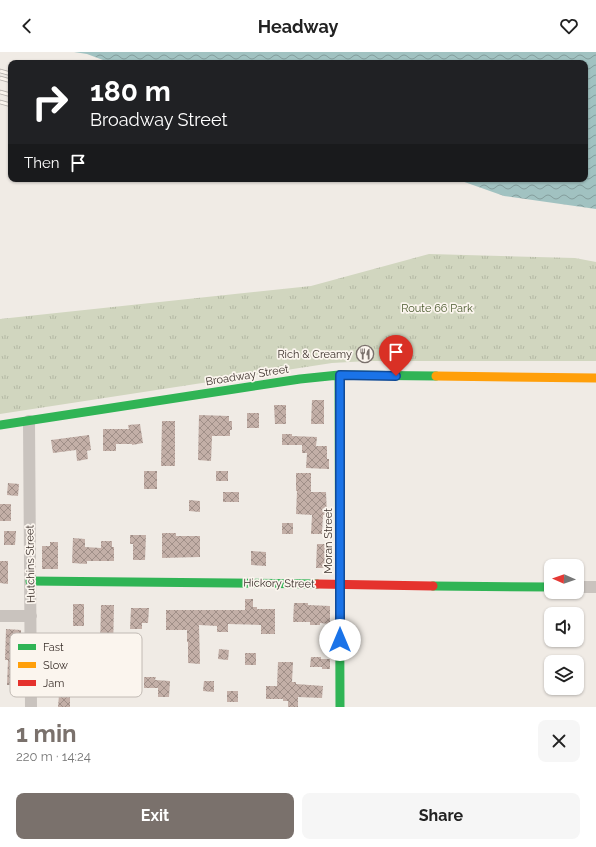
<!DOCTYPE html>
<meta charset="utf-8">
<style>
:root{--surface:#fff;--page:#f6f6f6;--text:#222;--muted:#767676;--accent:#7a716c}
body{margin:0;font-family:Raleway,sans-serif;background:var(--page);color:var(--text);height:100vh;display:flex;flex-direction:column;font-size:15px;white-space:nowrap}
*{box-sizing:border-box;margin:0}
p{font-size:13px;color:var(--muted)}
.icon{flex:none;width:22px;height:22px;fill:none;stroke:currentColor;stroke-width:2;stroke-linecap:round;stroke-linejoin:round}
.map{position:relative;height:655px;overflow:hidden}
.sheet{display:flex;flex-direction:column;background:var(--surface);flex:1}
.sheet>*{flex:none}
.banner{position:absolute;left:8px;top:8px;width:580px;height:122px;border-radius:8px;box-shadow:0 1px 3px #0004;background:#202124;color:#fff;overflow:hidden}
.needle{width:26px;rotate:272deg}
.fabs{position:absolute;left:544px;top:507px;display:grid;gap:8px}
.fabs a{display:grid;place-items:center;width:40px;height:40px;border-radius:8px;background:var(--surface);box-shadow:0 1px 3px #0004;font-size:20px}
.pin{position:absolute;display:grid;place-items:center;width:34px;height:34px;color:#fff;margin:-41px -17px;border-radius:50% 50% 50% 0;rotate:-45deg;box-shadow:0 0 4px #0007}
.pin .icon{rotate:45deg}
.me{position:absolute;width:44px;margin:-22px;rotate:0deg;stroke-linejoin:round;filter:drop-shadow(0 0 3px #0008)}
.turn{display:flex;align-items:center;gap:14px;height:84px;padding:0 16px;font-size:18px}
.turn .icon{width:52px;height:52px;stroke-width:2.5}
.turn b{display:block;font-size:28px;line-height:34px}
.then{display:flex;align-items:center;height:38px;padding:0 16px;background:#0003;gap:8px;font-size:15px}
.round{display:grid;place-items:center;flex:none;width:42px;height:42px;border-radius:8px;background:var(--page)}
.head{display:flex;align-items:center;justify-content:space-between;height:68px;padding:0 16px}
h1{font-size:24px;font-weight:700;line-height:30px;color:var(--accent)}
.primary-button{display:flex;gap:8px;margin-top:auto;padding:8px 16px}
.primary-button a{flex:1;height:46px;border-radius:8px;background:var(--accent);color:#fff;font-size:16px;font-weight:700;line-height:46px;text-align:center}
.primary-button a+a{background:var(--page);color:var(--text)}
header{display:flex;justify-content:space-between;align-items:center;height:52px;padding:0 16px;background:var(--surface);font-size:18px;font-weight:700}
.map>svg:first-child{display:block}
.park{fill:url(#park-tufts)}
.water{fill:url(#water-waves)}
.building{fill:url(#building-cross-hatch)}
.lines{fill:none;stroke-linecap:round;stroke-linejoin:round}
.street{stroke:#c9c3be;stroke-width:12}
.fast{stroke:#30b455;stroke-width:9}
.slow{stroke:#ff9f0a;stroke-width:9}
.jam{stroke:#e5322d;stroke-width:9}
.rail-casing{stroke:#b1aca8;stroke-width:4.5}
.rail{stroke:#fbf5ee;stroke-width:3;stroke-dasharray:9;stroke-linecap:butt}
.route-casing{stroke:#114b97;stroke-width:10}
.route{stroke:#1a73e8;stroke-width:7}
.labels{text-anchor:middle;stroke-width:3.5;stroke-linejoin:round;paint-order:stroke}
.park-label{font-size:11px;fill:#4a5a2e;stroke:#fbf5ee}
.poi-label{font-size:11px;fill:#3b302b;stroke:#fbf5ee;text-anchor:end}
.street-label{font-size:11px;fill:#3b302b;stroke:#fbf5ee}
.key{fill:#fbf5ee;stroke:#c1bab4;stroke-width:1}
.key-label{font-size:11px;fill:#3b302b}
</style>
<header><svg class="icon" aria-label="back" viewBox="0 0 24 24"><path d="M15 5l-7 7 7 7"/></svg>Headway<svg class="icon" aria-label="heart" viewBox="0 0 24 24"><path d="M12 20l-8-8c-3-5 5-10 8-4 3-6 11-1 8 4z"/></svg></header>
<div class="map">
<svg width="596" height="655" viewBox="0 0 596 655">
<defs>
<pattern id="park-tufts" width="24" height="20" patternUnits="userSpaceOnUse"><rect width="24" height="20" fill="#d1d6bf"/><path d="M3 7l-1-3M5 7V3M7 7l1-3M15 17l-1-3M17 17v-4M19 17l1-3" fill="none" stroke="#b4b8a4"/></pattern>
<pattern id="water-waves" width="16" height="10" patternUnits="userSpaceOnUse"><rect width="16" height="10" fill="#a1c2c1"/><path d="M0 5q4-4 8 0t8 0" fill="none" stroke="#849e9d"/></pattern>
<pattern id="building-cross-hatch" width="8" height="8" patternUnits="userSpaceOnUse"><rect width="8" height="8" fill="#c3afa7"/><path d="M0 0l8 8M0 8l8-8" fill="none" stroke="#a08f88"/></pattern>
</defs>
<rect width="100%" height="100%" fill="#f0ebe5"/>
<!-- park -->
<path class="park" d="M429,202l146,4 21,4v99h-228l-36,2 -332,51v-95l311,-33z"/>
<!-- water -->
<path class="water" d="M74,0h522v157l-92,-13 -48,-17h129v-116h-474l-24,-9z"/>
<!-- building -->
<path class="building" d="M312,348h12v24h-13z
M274,353h12v19h-11z
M247,361h12v15h-12z
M199,363l30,1v5h3v9h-2v6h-18l-1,25 -13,-1z
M162,369h13v45h-14z
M140,372l3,19 -11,2v-1h-16v7h-13v-22h26l-1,-4z
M282,382h10v2l25,1 -1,9h11v13h2v10l-23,-1 1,-15h-5v-8h-20z
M89,383l2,15 -4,1 1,8 -11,2 -1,-11 -23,3 -2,-13z
M144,419h13v18h-13z
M216,419h12v10h-12z
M296,421h15v19h15l1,23h-4l-1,19h-11l1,-19 -16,-1 1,-23h-1z
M8,431l11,1 -1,12 -11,-1z
M223,440h16v10h-16z
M189,448l11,1v11l-11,-1z
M0,452h11v17h-11z
M282,471h11v11h-11z
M4,479h12l-1,14h-11z
M162,481h14v3h24v21l-38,1z
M130,483h16l-1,25h-12v-16h-3z
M73,486l12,1v8l16,1v-7h11v6h2v14h-27v3l-15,-1z
M50,490h8v27h-16v-23h8z
M317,492h10v7h2v17h-13z
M251,499l15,1v14l-15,-1z
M0,509h8v23l-8,-1z
M245,547h8v8h4v2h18v25h-14v-9l-33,-1v8h-11v-6l-18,-1 1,39 -12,-1v-21h-1v-12h-21v-20h79z
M294,551h14v2l22,1v18l-10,-1v2h-10v-3h-17z
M73,552h11v22h-11z
M101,553h13l-1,45 -13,-1z
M131,556h18l-1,15h-6v6h-12z
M6,577l15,1v30h-2v25h-12l1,-25h-3z
M219,597l10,1 -1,10 -10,-1z
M245,601h11v12h-11z
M311,605h10v2h9v10h-8v-2h-12z
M278,610h15l-1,20h4v2l27,2 -1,12 -24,-1v10h-10v-6h-5v-2h-17v-13h11z
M144,625h12l-1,3 15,1 -1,16h-11v-9h-14z
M204,629h10v11l-11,-1z
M47,631h20v13h3v11h-12l1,-12h-12z
M227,639h11v11h-11z"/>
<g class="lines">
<!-- street -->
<path class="street" d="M29,369l2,286
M577,535h19
M0,564h31"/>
<!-- fast -->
<path class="fast" d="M339,323l1,332
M0,373l300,-46 39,-4 97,1
M30,529l287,3
M433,534l118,1"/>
<!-- slow -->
<path class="slow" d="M436,324l160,2"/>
<!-- jam -->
<path class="jam" d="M317,532l116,2"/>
<defs>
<path id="rail" d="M0,19l11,3
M0,26l11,3
M0,40l11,3
M0,50l11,3"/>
</defs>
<!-- rail casing -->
<use href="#rail" class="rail-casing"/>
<!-- rail -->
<use href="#rail" class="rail"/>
</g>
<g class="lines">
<defs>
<path id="route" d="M340,588v-265l56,1"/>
</defs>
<!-- route casing -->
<use href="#route" class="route-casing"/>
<!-- route -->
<use href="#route" class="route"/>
</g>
<!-- icons -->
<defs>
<symbol id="restaurant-ring" viewBox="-11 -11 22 22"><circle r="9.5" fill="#fbf5ee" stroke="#7a716c" stroke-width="1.5"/><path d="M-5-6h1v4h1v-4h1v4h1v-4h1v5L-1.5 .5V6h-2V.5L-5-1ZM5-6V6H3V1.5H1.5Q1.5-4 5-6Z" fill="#7a716c"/></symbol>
</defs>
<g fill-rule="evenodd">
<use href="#restaurant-ring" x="355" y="292" width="20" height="20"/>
</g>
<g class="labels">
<!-- park labels -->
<g class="park-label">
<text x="437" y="260">Route 66 Park</text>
</g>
<!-- poi labels -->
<g class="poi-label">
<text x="352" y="306">Rich &amp; Creamy</text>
</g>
<!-- street labels -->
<g class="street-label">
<text transform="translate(247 323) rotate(-9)" y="4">Broadway Street</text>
<text transform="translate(328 489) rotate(-90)" y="4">Moran Street</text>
<text transform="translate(30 512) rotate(-91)" y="4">Hutchins Street</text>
<text transform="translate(279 531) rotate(1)" y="4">Hickory Street</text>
</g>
</g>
<!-- legend -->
<rect x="10" y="581" width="132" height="64" rx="6" class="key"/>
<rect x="18" y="592" width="18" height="6" fill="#30b455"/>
<rect x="18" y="610" width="18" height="6" fill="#ff9f0a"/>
<rect x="18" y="628" width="18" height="6" fill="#e5322d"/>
<g class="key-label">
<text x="43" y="599">Fast</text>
<text x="43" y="617">Slow</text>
<text x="43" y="635">Jam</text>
</g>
</svg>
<div class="fabs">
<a><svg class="needle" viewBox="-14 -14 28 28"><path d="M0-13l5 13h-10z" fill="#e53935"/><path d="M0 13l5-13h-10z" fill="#767676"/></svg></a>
<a><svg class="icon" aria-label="sound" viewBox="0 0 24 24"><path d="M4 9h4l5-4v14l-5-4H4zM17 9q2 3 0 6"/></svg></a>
<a><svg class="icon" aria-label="layers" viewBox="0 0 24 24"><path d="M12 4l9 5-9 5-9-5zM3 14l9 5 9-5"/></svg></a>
</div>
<div class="pin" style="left:396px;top:324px;background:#d93025"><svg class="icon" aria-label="arrive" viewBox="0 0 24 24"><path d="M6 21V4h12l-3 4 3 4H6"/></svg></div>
<svg class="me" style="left:340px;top:588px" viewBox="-20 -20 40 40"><circle r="19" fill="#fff"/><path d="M0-13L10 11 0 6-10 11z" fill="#1a73e8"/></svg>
<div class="banner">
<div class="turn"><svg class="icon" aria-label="right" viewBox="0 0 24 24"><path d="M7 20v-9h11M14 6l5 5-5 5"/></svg><div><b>180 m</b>Broadway Street</div></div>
<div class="then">Then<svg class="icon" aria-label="arrive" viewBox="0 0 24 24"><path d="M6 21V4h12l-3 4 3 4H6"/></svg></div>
</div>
</div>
<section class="sheet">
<div class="head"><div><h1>1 min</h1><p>220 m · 14:24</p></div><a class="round"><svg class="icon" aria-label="close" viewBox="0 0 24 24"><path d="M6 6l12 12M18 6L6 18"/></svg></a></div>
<div class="primary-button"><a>Exit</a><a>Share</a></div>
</section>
